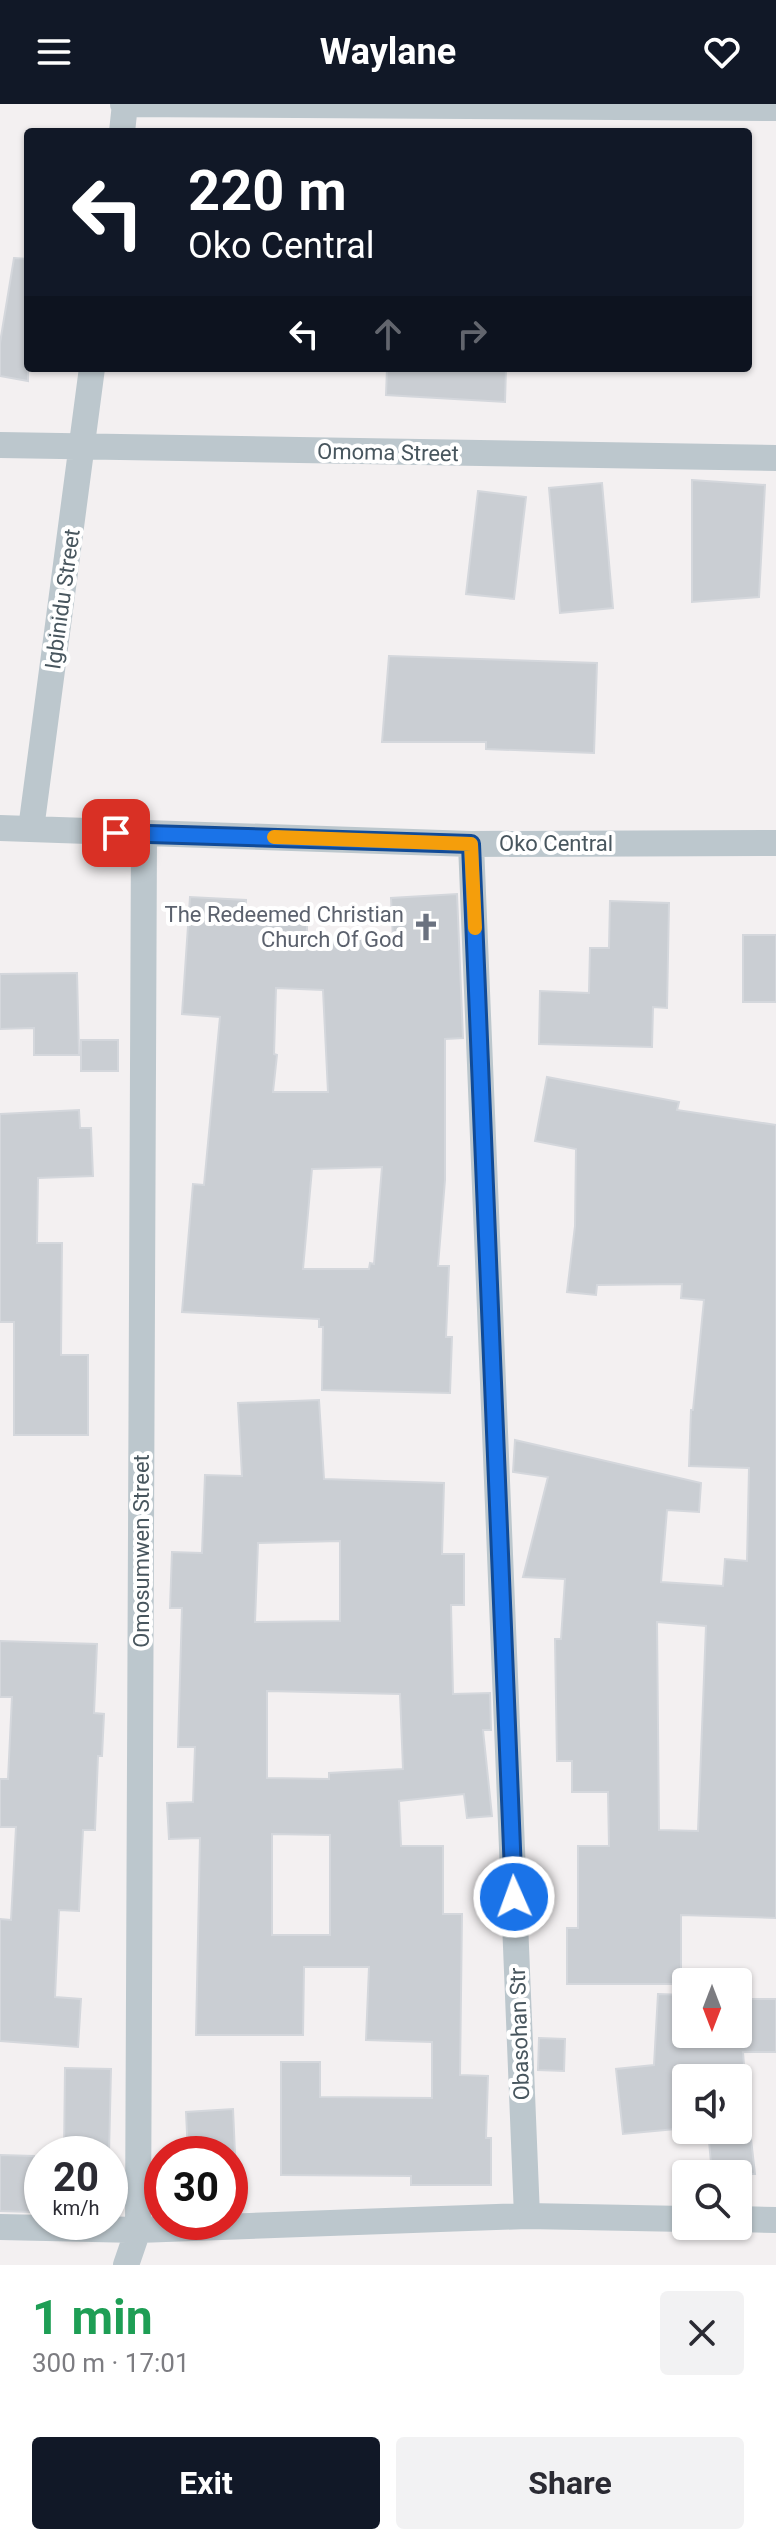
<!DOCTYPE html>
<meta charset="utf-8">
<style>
:root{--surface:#fff;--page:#f2f2f3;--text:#2b2b33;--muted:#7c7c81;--accent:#111827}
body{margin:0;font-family:Roboto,sans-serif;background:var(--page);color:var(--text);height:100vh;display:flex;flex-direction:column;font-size:30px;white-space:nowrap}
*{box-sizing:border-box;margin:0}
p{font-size:26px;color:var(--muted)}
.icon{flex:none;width:44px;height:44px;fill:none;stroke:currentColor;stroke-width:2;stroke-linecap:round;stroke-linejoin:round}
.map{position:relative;height:2161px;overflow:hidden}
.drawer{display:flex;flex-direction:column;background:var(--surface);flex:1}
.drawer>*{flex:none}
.banner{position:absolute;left:24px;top:24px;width:728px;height:244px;border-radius:8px;box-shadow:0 2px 6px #0004;background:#111827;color:#fff;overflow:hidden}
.needle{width:52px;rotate:180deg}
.buttons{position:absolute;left:672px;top:1864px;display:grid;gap:16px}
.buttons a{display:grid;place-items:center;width:80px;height:80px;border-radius:8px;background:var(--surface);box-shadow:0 2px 6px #0004;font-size:40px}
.speed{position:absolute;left:24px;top:2032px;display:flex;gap:16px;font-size:40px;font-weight:700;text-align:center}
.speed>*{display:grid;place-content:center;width:104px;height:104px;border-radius:50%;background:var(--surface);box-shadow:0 2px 6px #0004;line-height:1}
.speed small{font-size:20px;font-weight:400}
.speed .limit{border:12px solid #d22;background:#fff;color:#111}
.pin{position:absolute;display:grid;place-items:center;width:68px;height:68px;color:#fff;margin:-34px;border-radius:16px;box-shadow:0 4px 12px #0006}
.me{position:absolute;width:88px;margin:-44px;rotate:358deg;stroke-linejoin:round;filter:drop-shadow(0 0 6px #0008)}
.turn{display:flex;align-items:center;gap:28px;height:168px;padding:0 32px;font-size:36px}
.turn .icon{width:104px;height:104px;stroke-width:2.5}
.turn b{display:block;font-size:56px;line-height:68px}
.lanes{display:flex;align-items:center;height:76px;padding:0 32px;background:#0003;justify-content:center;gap:40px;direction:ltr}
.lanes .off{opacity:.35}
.round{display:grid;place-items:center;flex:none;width:84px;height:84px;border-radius:8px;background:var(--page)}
.summary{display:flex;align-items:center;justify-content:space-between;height:136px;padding:0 32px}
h1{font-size:48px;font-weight:700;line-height:60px;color:#1e9e55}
.button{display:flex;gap:16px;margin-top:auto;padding:16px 32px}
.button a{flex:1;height:92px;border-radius:8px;background:var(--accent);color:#fff;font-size:32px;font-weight:700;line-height:92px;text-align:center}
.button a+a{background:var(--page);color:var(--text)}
header{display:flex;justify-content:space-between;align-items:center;height:104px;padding:0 32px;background:var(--accent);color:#fff;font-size:36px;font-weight:700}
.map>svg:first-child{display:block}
.building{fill:#caced3;stroke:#d4d7dc;stroke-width:2;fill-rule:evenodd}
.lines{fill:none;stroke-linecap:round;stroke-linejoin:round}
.minor{stroke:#bcc7cd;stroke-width:26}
.route-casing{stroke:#114b97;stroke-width:20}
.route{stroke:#1a73e8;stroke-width:14}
.slow{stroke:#f59e0b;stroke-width:14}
.labels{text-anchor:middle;stroke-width:8;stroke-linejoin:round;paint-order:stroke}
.street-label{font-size:22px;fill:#48565e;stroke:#fff}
.worship-label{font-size:22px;fill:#5b616d;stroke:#fff;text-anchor:end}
</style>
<header><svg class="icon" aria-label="menu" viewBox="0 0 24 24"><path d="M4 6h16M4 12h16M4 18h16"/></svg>Waylane<svg class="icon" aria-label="heart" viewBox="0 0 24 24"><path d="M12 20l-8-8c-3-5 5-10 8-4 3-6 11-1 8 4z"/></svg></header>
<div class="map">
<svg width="776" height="2161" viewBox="0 0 776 2161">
<rect width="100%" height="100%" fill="#f3f0f1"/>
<!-- building -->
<path class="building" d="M14,154l14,1v122l-28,-5v-33z
M387,264h119l-1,34 -119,-7z
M692,376l73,5 -6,112 -67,5z
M602,379l11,125 -53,5 -11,-125z
M478,387l48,6 -12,102 -48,-5z
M389,552l208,7 -3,90 -108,-4v-7h-104z
M457,790l6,144 -18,1v141l-7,86h11l-3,71h6l-2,56 -128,-3 1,-63h-4v-8l-137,-7 11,-128 11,1 16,-168 -38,-3 8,-117 56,3 -1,17 62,3v19h86l-2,-41zM276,884l47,2 5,102h-55l4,-37 -3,-1zM382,1063l-8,97 -4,-1 -1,6h-66l9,-100z
M610,797l59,2 -2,105 -14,-1 -1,40 -113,-3 1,-53 49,2 1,-45h19z
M743,831h33v67h-33z
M77,869l2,82h-45v-27l-34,1v-55z
M81,936h37v31h-37z
M547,973l132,25 -2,8 99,15v793l-95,-3v69h-114v-56h11v-82h31l-1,-54h-36v-31h-15l-2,-122h6l4,-60 -42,-2 25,-100 -35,-5 2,-32 186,43 -2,29 -32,-2 -6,72 62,4 2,-27 22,2 2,-93 -60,-2 2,-56h2l11,-110 -23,-2 1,-14 -85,1 -1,10 -29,-3 8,-66 1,-77 -41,-8zM657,1518l49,4 -8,205 -39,-1z
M79,1006l1,18h11l2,48 -55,2 -1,65h25l-1,112h27v80h-74v-113h-14v-208z
M319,1296l5,79 120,4 -2,71h22v51h-13l2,89 37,-1 1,37h-8l9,86 -25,2 -3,-24 -65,7 2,45h42v68h19l-2,161 28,1 -2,62h5v47h-80v-9l-130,-1v-113h39v35l112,1v-56l-66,-2 3,-73h-65l-1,68h-107l4,-197 -31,1 -2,-36 26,-1 2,-55h-17l4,-139h-12l2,-56 30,1 3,-78 37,1 -4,-73zM340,1437v80l-85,1 3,-79zM267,1587l133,3 3,75 -74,4v6l-62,-1zM272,1730l58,1v100h-58z
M0,1537l97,3 -3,69 10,1 -2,42h-4l-3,74h-12l-4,81 -20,-1 -4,87 26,2 -3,48 -78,-6v-122l11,1 5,-93h-16v-48h8l4,-82h-12z
M658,1890l26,1 -2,39h56v-35h38v53h-33l2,26h-59v50l-63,6 -7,-65 38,-4z
M539,1934l26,1 -1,32 -26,-1z
M65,1964l46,1 -2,85h-45z
M233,2005l2,45h-47l-2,-42z
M708,2026h42l5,44h-43z
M0,2051l34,1 -2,56 -32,-1z"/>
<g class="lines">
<!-- minor -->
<path class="minor" d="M123,0l653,4
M122,28l3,-28
M0,341l776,13
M0,724l471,16 305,-1
M31,725l61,-461
M471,740l56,1372
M738,2115l38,1
M0,2123l138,3 389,-14 159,3
M126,2161l12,-35 6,-1395"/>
</g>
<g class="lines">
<defs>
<path id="route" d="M116,729l355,11 43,1053"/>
</defs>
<!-- route casing -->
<use href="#route" class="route-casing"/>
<!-- route -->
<use href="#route" class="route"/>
<!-- slow -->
<path class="slow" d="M274,733l197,7 4,84"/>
</g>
<!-- icons -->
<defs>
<symbol id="church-bare" viewBox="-9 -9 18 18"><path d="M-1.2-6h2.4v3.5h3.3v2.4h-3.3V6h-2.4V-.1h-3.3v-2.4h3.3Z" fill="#6b7280" stroke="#fff" stroke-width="2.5" paint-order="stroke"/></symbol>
</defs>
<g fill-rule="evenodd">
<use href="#church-bare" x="406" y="803" width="40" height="40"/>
</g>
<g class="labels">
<!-- street labels -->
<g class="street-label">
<text transform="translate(388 348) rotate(1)" y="8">Omoma Street</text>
<text transform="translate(62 495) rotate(-82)" y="8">Igbinidu Street</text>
<text x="556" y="747">Oko Central</text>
<text transform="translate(141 1447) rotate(-90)" y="8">Omosumwen Street</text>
<text transform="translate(519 1930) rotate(-92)" y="8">Obasohan Str</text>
</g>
<!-- worship labels -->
<g class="worship-label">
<text x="404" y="818">The Redeemed Christian<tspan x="404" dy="25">Church Of God</tspan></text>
</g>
</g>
</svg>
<div class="buttons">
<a><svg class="needle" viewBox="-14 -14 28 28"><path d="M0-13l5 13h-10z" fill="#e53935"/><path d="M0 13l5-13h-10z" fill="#7c7c81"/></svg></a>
<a><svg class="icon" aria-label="sound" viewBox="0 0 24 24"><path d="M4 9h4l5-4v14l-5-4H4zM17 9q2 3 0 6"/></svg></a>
<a><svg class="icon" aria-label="search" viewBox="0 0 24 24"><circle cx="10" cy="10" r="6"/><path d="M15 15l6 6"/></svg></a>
</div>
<div class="speed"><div>20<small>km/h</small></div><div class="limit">30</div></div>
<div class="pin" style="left:116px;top:729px;background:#d93025"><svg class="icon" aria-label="arrive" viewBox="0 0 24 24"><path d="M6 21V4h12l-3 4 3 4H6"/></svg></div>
<svg class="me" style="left:514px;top:1793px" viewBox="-20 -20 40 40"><circle r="17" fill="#1a73e8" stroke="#fff" stroke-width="3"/><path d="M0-11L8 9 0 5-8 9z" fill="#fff"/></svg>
<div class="banner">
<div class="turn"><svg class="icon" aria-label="left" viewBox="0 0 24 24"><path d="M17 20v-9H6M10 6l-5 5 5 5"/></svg><div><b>220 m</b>Oko Central</div></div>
<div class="lanes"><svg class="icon" aria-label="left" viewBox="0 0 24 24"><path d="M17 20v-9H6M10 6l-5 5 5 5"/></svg><svg class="icon off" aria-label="ahead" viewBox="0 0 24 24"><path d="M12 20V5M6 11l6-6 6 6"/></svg><svg class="icon off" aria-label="right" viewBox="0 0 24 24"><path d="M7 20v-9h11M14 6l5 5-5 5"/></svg></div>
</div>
</div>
<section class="drawer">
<div class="summary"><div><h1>1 min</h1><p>300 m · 17:01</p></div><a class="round"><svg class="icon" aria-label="close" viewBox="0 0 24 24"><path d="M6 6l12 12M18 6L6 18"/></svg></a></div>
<div class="button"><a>Exit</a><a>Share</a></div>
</section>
